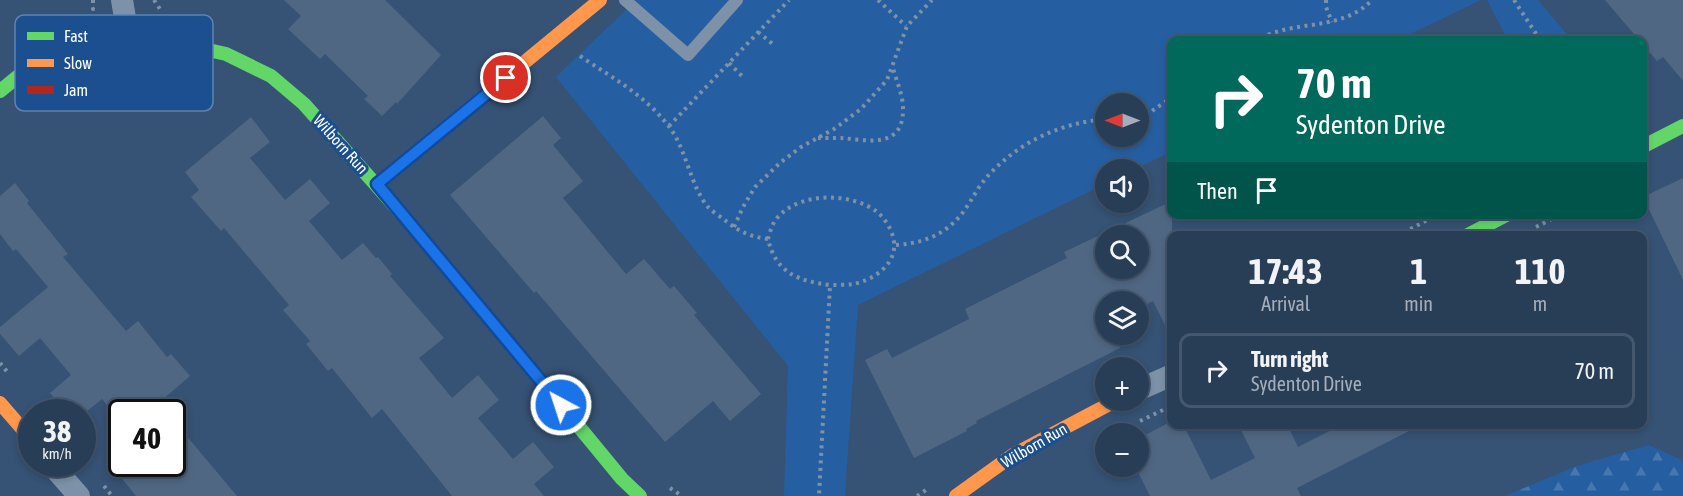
<!DOCTYPE html>
<meta charset="utf-8">
<style>
:root{--surface:#283e57;--page:#344961;--text:#f1f3f6;--muted:#a5aeba;--line:#44576d}
body{margin:0;font-family:"Asap Condensed",sans-serif;background:var(--page);color:var(--text);height:100vh;display:flex;flex-direction:column;font-size:22px;white-space:nowrap}
*{box-sizing:border-box;margin:0}
p{font-size:20px;color:var(--muted)}
.icon{flex:none;width:33px;height:33px;fill:none;stroke:currentColor;stroke-width:2;stroke-linecap:round;stroke-linejoin:round}
.map{position:relative;flex:1;overflow:hidden}
.drawer{position:absolute;left:1167px;top:231px;width:480px;height:198px;display:flex;flex-direction:column;background:var(--surface);border-radius:12px;box-shadow:0 3px 9px #0003,0 0 0 2px var(--line)}
.drawer>*{flex:none}
.banner{position:absolute;left:1167px;top:36px;width:480px;height:183px;border-radius:12px;box-shadow:0 3px 9px #0003,0 0 0 2px var(--line);background:#00695c;color:#fff;overflow:hidden}
.needle{width:39px;rotate:270deg}
.fabs{position:absolute;left:1095px;top:93px;display:grid;gap:12px}
.fabs a{display:grid;place-items:center;width:54px;height:54px;border-radius:50%;background:var(--surface);box-shadow:0 3px 9px #0003,0 0 0 2px var(--line);font-size:30px}
.speed{position:absolute;left:18px;top:399px;display:flex;gap:12px;font-size:30px;font-weight:700;text-align:center}
.speed>*{display:grid;place-content:center;width:78px;height:78px;border-radius:50%;background:var(--surface);box-shadow:0 3px 9px #0003,0 0 0 2px var(--line);line-height:1}
.speed small{font-size:15px;font-weight:400}
.speed .limit{border:3px solid #111;border-radius:9px;background:#fff;color:#111}
.pin{position:absolute;display:grid;place-items:center;width:51px;height:51px;color:#fff;margin:-26px;border:3px solid #fff;border-radius:50%;box-shadow:0 2px 6px #0007}
.me{position:absolute;width:66px;margin:-33px;rotate:320deg;stroke-linejoin:round;filter:drop-shadow(0 0 4px #0008)}
.turn{display:flex;align-items:center;gap:21px;height:126px;padding:0 30px;font-size:27px}
.turn .icon{width:78px;height:78px;stroke-width:2.5}
.turn b{display:block;font-size:42px;line-height:51px}
.then{display:flex;align-items:center;height:57px;padding:0 30px;background:#0003;gap:12px;font-size:22px}
.eta{display:flex;justify-content:space-evenly;align-items:center;height:102px;text-align:center}
.eta b{font-size:36px;font-weight:700;line-height:42px}
ul{padding:0;list-style:none}
li{display:flex;align-items:center;gap:18px;height:75px;margin:0 12px 9px;padding:0 18px;border:3px solid var(--line);border-radius:12px}
li div{flex:1}
li b{display:block;font-size:22px}
li em{font-style:normal}
.map>svg:first-child{display:block}
.green{fill:#265fa1;fill-rule:evenodd}
.forest{fill:url(#forest-firs)}
.building{fill:#506783;fill-rule:evenodd}
.lines{fill:none;stroke-linecap:round;stroke-linejoin:round}
.path{stroke:#7d92a8;stroke-width:4;stroke-dasharray:3 4.5;stroke-linecap:butt}
.lane{stroke:#7d92a8;stroke-width:12}
.street{stroke:#7d92a8;stroke-width:22}
.fast{stroke:#63d668;stroke-width:14}
.slow{stroke:#ff974d;stroke-width:14}
.jam{stroke:#b3261e;stroke-width:14}
.route-casing{stroke:#114b97;stroke-width:15}
.route{stroke:#1a73e8;stroke-width:10}
.labels{text-anchor:middle;stroke-width:6;stroke-linejoin:round;paint-order:stroke}
.street-label{font-size:16px;fill:#fff;stroke:#1b4f8f}
.key{fill:#1b4f8f;stroke:#5f84b1;stroke-width:1.5}
.key-label{font-size:16px;fill:#fff}
</style>
<div class="map">
<svg width="1683" height="496" viewBox="0 0 1683 496">
<defs>
<pattern id="forest-firs" width="22" height="20" patternUnits="userSpaceOnUse" patternTransform="scale(1.5)"><rect width="22" height="20" fill="#265fa1"/><path d="M5 1l3.5 6h-7zM16 11l3.5 6h-7z" fill="#4777af"/></pattern>
</defs>
<rect width="100%" height="100%" fill="#365274"/>
<!-- green -->
<path class="green" d="M636,0h845l-83,40h-226l-1,112 -36,17 -29,1 -1,14 -247,121 -13,191h-61l4,-130 -232,-289zM1106,104h32v32h-32z
M1487,0h51l34,40h-64z"/>
<!-- forest -->
<path class="forest" d="M1649,445l34,16v35h-178l72,-30z"/>
<!-- building -->
<path class="building" d="M284,0h101l56,55 -44,49 -1,-2 -14,14 -18,-17 4,-3 -43,-42 -5,5 -32,-30 13,-13z
M1605,0h78v81l-20,-24 -6,4 -15,-17v-4h-3z
M543,116l18,22 -8,7 30,36 -20,17 63,76 18,-15 26,30 4,-3 23,27 -3,2 67,79 -31,27 -17,-20 -48,41 -129,-151 -2,2 -84,-98z
M251,117l19,25 -20,16 35,42 25,-21 20,24 -21,18 33,39 21,-17 13,15 2,-1 14,17 -2,2 54,62 -25,20 33,40 26,-23 21,25 -21,18 35,41 20,-17 21,25 -20,17 10,12h-92l-70,-87 -10,9 -40,-50 -4,3 -22,-27 4,-3 -27,-31 6,-5 -65,-77 -3,3 -30,-34 8,-7 -14,-18z
M1683,178v102l-40,-83z
M15,183l14,18 -2,2 41,51 -5,3 63,74 12,-10 29,36 4,-3 19,22 -42,36h-35l-11,-13 -16,13h-20l-16,-19 21,-18 -31,-37 -21,18 -19,-22v-7l48,-40 -32,-38 -3,2 -13,-17v-38z
M1172,201v138l-19,-38 -15,8v-7h-32v32h8l6,14 -144,73 1,2 -11,6 1,2 -53,27 -49,-98 22,-11 5,9 77,-39 -4,-10 102,-51 -3,-6zM1106,236h32v32h-32z
M172,419l23,27 42,50h-101l-26,-32h62z
M1166,424h17l28,56 44,-22 -17,-34h49l11,23 45,-23h80l-126,64 4,8h-151l-12,-24v-33z"/>
<g class="lines">
<!-- path -->
<path class="path" d="M93,0v9l5,-1
M154,0l6,9
M878,0l28,26
M1326,0v7l6,15
M1514,0l26,40
M758,32l16,13
M1254,40c7,-2 14,-6 22,-8 33,-10 70,-5 96,-32
M580,56c31,21 63,38 87,68 20,24 22,60 41,83 5,5 13,10 18,14 13,11 26,16 42,18 8,34 30,42 62,46l-11,211
M729,63l14,14
M1138,115l11,-2 23,-16
M669,126l120,-126
M818,138c7,0 15,0 23,0 26,2 63,12 62,-30 0,-13 -7,-28 -10,-40
M734,227l9,-20 12,-20 26,-25 20,-15 33,-18 27,-20 26,-29 20,-54 25,-26
M1536,227l26,-13
M1397,236l42,-22
M768,239c2,-7 4,-15 9,-21 22,-26 72,-26 99,-7 8,6 15,17 17,26 7,25 -18,43 -40,47 -7,1 -16,1 -23,1
M896,245c31,-2 55,-13 72,-40 6,-9 11,-19 18,-27 31,-35 73,-55 120,-59
M0,363l9,11
M1140,421l23,-11
M104,486l8,10
M670,488l12,8
M917,496l9,-6"/>
<!-- lane -->
<path class="lane" d="M625,0l63,55 49,-55"/>
<!-- street -->
<path class="street" d="M122,0l6,36
M1138,390l34,-15
M51,464l28,32"/>
<!-- fast -->
<path class="fast" d="M0,91l27,-22 44,-20 57,-13 45,6 53,12 45,22 33,28 97,109
M1642,147l41,-21
M1466,236l42,-22
M557,400l65,79 18,17"/>
<!-- slow -->
<path class="slow" d="M377,184l223,-184
M0,403l32,37
M956,496l57,-41 104,-55"/>
<!-- jam -->
<path class="jam" d="M401,213l156,187"/>
</g>
<g class="lines">
<defs>
<path id="route" d="M506,78l-129,106 184,221"/>
</defs>
<!-- route casing -->
<use href="#route" class="route-casing"/>
<!-- route -->
<use href="#route" class="route"/>
</g>
<g class="labels">
<!-- street labels -->
<g class="street-label">
<text transform="translate(341 144) rotate(48)" y="6">Wilborn Run</text>
<text transform="translate(1034 445) rotate(-30)" y="6">Wilborn Run</text>
</g>
</g>
<!-- legend -->
<rect x="15" y="15" width="198" height="96" rx="9" class="key"/>
<rect x="27" y="32" width="27" height="8" fill="#63d668"/>
<rect x="27" y="59" width="27" height="8" fill="#ff974d"/>
<rect x="27" y="86" width="27" height="8" fill="#b3261e"/>
<g class="key-label">
<text x="64" y="42">Fast</text>
<text x="64" y="69">Slow</text>
<text x="64" y="96">Jam</text>
</g>
</svg>
<div class="fabs">
<a><svg class="needle" viewBox="-14 -14 28 28"><path d="M0-13l5 13h-10z" fill="#e53935"/><path d="M0 13l5-13h-10z" fill="#a5aeba"/></svg></a>
<a><svg class="icon" aria-label="sound" viewBox="0 0 24 24"><path d="M4 9h4l5-4v14l-5-4H4zM17 9q2 3 0 6"/></svg></a>
<a><svg class="icon" aria-label="search" viewBox="0 0 24 24"><circle cx="10" cy="10" r="6"/><path d="M15 15l6 6"/></svg></a>
<a><svg class="icon" aria-label="layers" viewBox="0 0 24 24"><path d="M12 4l9 5-9 5-9-5zM3 14l9 5 9-5"/></svg></a>
<a>+</a>
<a>−</a>
</div>
<div class="speed"><div>38<small>km/h</small></div><div class="limit">40</div></div>
<div class="pin" style="left:506px;top:78px;background:#d93025"><svg class="icon" aria-label="arrive" viewBox="0 0 24 24"><path d="M6 21V4h12l-3 4 3 4H6"/></svg></div>
<svg class="me" style="left:561px;top:405px" viewBox="-20 -20 40 40"><circle r="17" fill="#1a73e8" stroke="#fff" stroke-width="3"/><path d="M0-11L8 9 0 5-8 9z" fill="#fff"/></svg>
<div class="banner">
<div class="turn"><svg class="icon" aria-label="right" viewBox="0 0 24 24"><path d="M7 20v-9h11M14 6l5 5-5 5"/></svg><div><b>70 m</b>Sydenton Drive</div></div>
<div class="then">Then<svg class="icon" aria-label="arrive" viewBox="0 0 24 24"><path d="M6 21V4h12l-3 4 3 4H6"/></svg></div>
</div>
<section class="drawer">
<div class="eta">
<div><b>17:43</b><p>Arrival</p></div>
<div><b>1</b><p>min</p></div>
<div><b>110</b><p>m</p></div>
</div>
<ul>
<li><svg class="icon" aria-label="right" viewBox="0 0 24 24"><path d="M7 20v-9h11M14 6l5 5-5 5"/></svg><div><b>Turn right</b><p>Sydenton Drive</p></div><em>70 m</em></li>
</ul>
</section>
</div>
